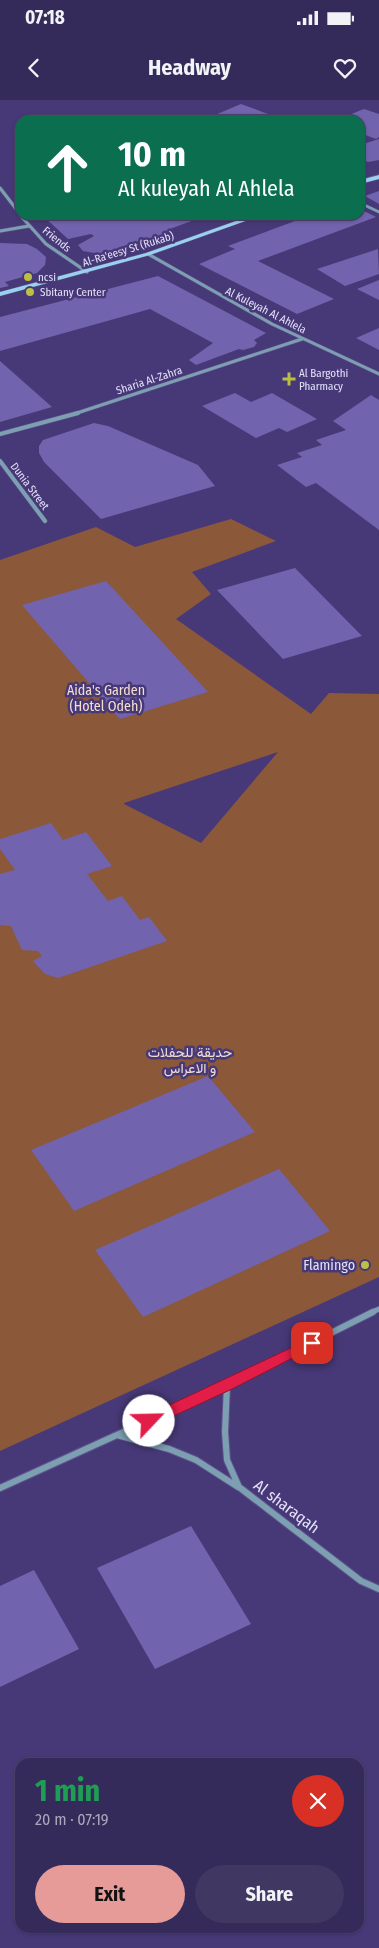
<!DOCTYPE html>
<meta charset="utf-8">
<style>
:root{--surface:#352b5a;--page:#403763;--text:#f1f3f6;--muted:#aaa7bb;--line:#4f4770;--accent:#e69b98}
body{margin:0;font-family:"Fira Sans Condensed",Vazirmatn,sans-serif;background:var(--page);color:var(--text);height:100vh;display:flex;flex-direction:column;font-size:19px;white-space:nowrap}
*{box-sizing:border-box;margin:0}
p{font-size:16px;color:var(--muted)}
.icon{flex:none;width:28px;height:28px;fill:none;stroke:currentColor;stroke-width:2;stroke-linecap:round;stroke-linejoin:round}
.map{position:relative;flex:1;overflow:hidden}
.drawer{position:absolute;left:15px;top:1658px;width:349px;height:175px;display:flex;flex-direction:column;background:var(--surface);border-radius:15px;box-shadow:0 1px 4px #0004,0 0 0 1px var(--line)}
.drawer>*{flex:none}
.hud{position:absolute;left:15px;top:15px;width:350px;height:105px;border-radius:15px;box-shadow:0 1px 4px #0004,0 0 0 1px var(--line);background:#0b6e4f;color:#fff;overflow:hidden}
.pin{position:absolute;display:grid;place-items:center;width:42px;height:42px;color:#fff;margin:-21px;border-radius:10px;box-shadow:0 2px 8px #0006}
.me{position:absolute;width:55px;margin:-28px;rotate:66deg;stroke-linejoin:round;filter:drop-shadow(0 0 4px #0008)}
.turn{display:flex;align-items:center;gap:18px;height:105px;padding:0 20px;font-size:22px}
.turn .icon{width:65px;height:65px;stroke-width:2.5}
.turn b{display:block;font-size:35px;line-height:42px}
.round{display:grid;place-items:center;flex:none;width:52px;height:52px;border-radius:26px;background:var(--page)}
.headline{display:flex;align-items:center;justify-content:space-between;height:85px;padding:0 20px}
h1{font-size:30px;font-weight:700;line-height:38px;color:#1e9e55}
.action{display:flex;gap:10px;margin-top:auto;padding:10px 20px}
.action a{flex:1;height:58px;border-radius:30px;background:var(--accent);color:#111;font-size:20px;font-weight:700;line-height:58px;text-align:center}
.action a+a{background:var(--page);color:var(--text)}
.status{display:flex;justify-content:space-between;align-items:center;height:35px;padding:0 25px;background:var(--surface);direction:ltr}
.status svg{height:14px;fill:currentColor}
header{display:flex;justify-content:space-between;align-items:center;height:65px;padding:0 20px;background:var(--surface);font-size:22px;font-weight:700}
.map>svg:first-child{display:block}
.green{fill:#8c583a;fill-rule:evenodd}
.building{fill:#7163ad}
.lines{fill:none;stroke-linecap:round;stroke-linejoin:round}
.lane-casing{stroke:#60548d;stroke-width:3}
.street-far3-casing{stroke:#60548d;stroke-width:4}
.street-far2-casing{stroke:#60548d;stroke-width:5}
.street-far1-casing{stroke:#60548d;stroke-width:6}
.street-casing{stroke:#60548d;stroke-width:8}
.secondary-casing{stroke:#60548d;stroke-width:1}
.lane{stroke:#7c9fb1;stroke-width:2.5}
.street-far3{stroke:#7c9fb1;stroke-width:3}
.street-far2{stroke:#7c9fb1;stroke-width:4}
.street-far1{stroke:#7c9fb1;stroke-width:5}
.street{stroke:#7c9fb1;stroke-width:6}
.secondary{fill:#99d1ee;fill-rule:evenodd}
.route{fill:#e11d48;stroke:#92132f}
.poi-dot{fill:#bcbf44;stroke:#473978;stroke-width:2}
.labels{text-anchor:middle;stroke-width:5;stroke-linejoin:round;paint-order:stroke}
.far-street-label{font-size:11px;fill:#e4e2f9;stroke:#473978}
.far-poi-label{font-size:11px;fill:#e4e2f9;stroke:#473978;text-anchor:start}
.park-label{font-size:14px;fill:#f3ddd1;stroke:#473978}
.poi-label{font-size:14px;fill:#e4e2f9;stroke:#473978;text-anchor:end}
.near-street-label{font-size:16px;fill:#e4e2f9;stroke:#473978}
</style>
<div class="status"><b>07:18</b><svg viewBox="0 0 49 12"><path d="M0 12V9h3v3zM5 12V6h3v6zM10 12V3h3v9zM15 12V0h3v12zM26 1h20v11H26zM47 4h2v5h-2z"/></svg></div>
<header><svg class="icon" aria-label="back" viewBox="0 0 24 24"><path d="M15 5l-7 7 7 7"/></svg>Headway<svg class="icon" aria-label="heart" viewBox="0 0 24 24"><path d="M12 20l-8-8c-3-5 5-10 8-4 3-6 11-1 8 4z"/></svg></header>
<div class="map">
<svg width="379" height="1848" viewBox="0 0 379 1848">
<rect width="100%" height="100%" fill="#473978"/>
<!-- green -->
<path class="green" d="M231,419l45,22 -84,31 19,22 -35,25 135,95 18,-21 50,1v583l-379,174v-891l96,-33 39,20zM278,652l-77,91 -77,-39v-1z"/>
<!-- building -->
<path class="building" d="M241,4l43,16h-81z
M364,9l15,5v23l-3,2 -16,-6v-13h-24z
M379,39v21l-11,2 -8,-3v-14z
M379,91v13l-14,-8z
M360,109l16,8 -118,44 76,38 -37,15 -98,-50 36,-15 -7,-3 83,-31h49z
M42,115h84l4,3 8,-3h70l-41,15 4,5 -55,18 -16,1 -17,-3 -5,-6 16,-9 -3,-2 -23,5z
M0,143l27,1 10,5 9,8 -1,8 -8,8 -32,9 4,4 -9,2z
M378,149l1,25 -34,12 -28,-17z
M158,176l108,57 -12,7 3,3 -3,4 -11,3 -4,-1 -43,16 -7,-5 24,-17 -63,-34 -150,42v-34z
M379,180v20l-22,-11z
M379,228v22l-23,-12z
M0,261l52,46 -52,15z
M235,293l16,9 21,-9 45,26 -30,13 -8,-4 -23,10 -54,-32z
M371,295l8,5v130l-63,-47 -10,4 -29,-22 25,-8 -5,-4 25,-8 -6,-5 30,-10 -13,-9z
M94,323l14,3 90,39 17,21 -114,33 -57,-57 -5,-9v-7l4,-6z
M295,468l67,68 -79,23 -66,-69z
M106,481l102,111 -88,27 -98,-114z
M51,723l12,17 23,-8 26,34 -25,8 21,27 14,-5 18,24 9,-3 18,24 -109,37 -13,-4 -12,-13 9,-5 -4,-5 -16,-1 -11,-24 -11,-1v-51l15,-4 -15,-21v-10z
M208,976l47,56 -181,79 -43,-61z
M279,1069l51,62 -187,86 -48,-67z
M191,1426l60,98 -96,45 -58,-101z
M34,1470l45,79 -79,38v-101z"/>
<g class="lines">
<defs>
<path id="lane" d="M360,103l19,9"/>
<path id="street-far3" d="M0,88l20,26
M20,115l26,29 41,28
M0,131l29,-5
M148,154l124,70 107,50
M74,314l228,-75"/>
<path id="street-far2" d="M0,334l78,-21
M0,361l45,60"/>
<path id="street-far1" d="M370,1213l9,-4"/>
<path id="street" d="M227,1285l-2,47 2,28 12,27 122,94 18,8
M117,1335l52,14 27,11 42,27
M0,1388l227,-103 146,-73"/>
<path id="secondary" d="M379,75v4l-19,5v-4z
M253,115h9l-112,40 -150,41v-4l146,-39z"/>
</defs>
<!-- lane casing -->
<use href="#lane" class="lane-casing"/>
<!-- street-far3 casing -->
<use href="#street-far3" class="street-far3-casing"/>
<!-- street-far2 casing -->
<use href="#street-far2" class="street-far2-casing"/>
<!-- street-far1 casing -->
<use href="#street-far1" class="street-far1-casing"/>
<!-- street casing -->
<use href="#street" class="street-casing"/>
<!-- secondary casing -->
<use href="#secondary" class="secondary-casing"/>
<!-- lane -->
<use href="#lane" class="lane"/>
<!-- street-far3 -->
<use href="#street-far3" class="street-far3"/>
<!-- street-far2 -->
<use href="#street-far2" class="street-far2"/>
<!-- street-far1 -->
<use href="#street-far1" class="street-far1"/>
<!-- street -->
<use href="#street" class="street"/>
<!-- secondary -->
<use href="#secondary" class="secondary"/>
</g>
<!-- route -->
<path class="route" d="M312,1238l6,5 -2,3 -84,43 -78,36h-10l-2,-4 2,-4z"/>
<!-- markers -->
<g class="poi-dot">
<circle cx="28" cy="177" r="5"/>
<circle cx="30" cy="192" r="5"/>
<path d="M286.5 271.5h5v5h5v5h-5v5h-5v-5h-5v-5h5z"/>
<circle cx="365" cy="1165" r="5"/>
</g>
<g class="labels">
<!-- far-street labels -->
<g class="far-street-label">
<text transform="translate(57 139) rotate(39)" y="4">Friends</text>
<text transform="translate(128 149) rotate(-17)" y="4">Al-Ra'eesy St (Rukab)</text>
<text transform="translate(266 210) rotate(27)" y="4">Al Kuleyah Al Ahlela</text>
<text transform="translate(149 280) rotate(-18)" y="4">Sharia Al-Zahra</text>
<text transform="translate(30 386) rotate(53)" y="4">Dunia Street</text>
</g>
<!-- far-poi labels -->
<g class="far-poi-label">
<text x="38" y="181">ncsi</text>
<text x="40" y="196">Sbitany Center</text>
<text x="299" y="277">Al Bargothi<tspan x="299" dy="13">Pharmacy</tspan></text>
</g>
<!-- park labels -->
<g class="park-label">
<text x="106" y="595">Aida's Garden<tspan x="106" dy="16">(Hotel Odeh)</tspan></text>
<text x="190" y="957">حديقة للحفلات<tspan x="190" dy="16">و الاعراس</tspan></text>
</g>
<!-- poi labels -->
<g class="poi-label">
<text x="355" y="1170">Flamingo</text>
</g>
<!-- near-street labels -->
<g class="near-street-label">
<text transform="translate(287 1406) rotate(37)" y="6">Al sharaqah</text>
</g>
</g>
</svg>
<div class="pin" style="left:312px;top:1243px;background:#d93025"><svg class="icon" aria-label="arrive" viewBox="0 0 24 24"><path d="M6 21V4h12l-3 4 3 4H6"/></svg></div>
<svg class="me" style="left:149px;top:1321px" viewBox="-20 -20 40 40"><circle r="19" fill="#fff"/><path d="M0-13L10 11 0 6-10 11z" fill="#e11d48"/></svg>
<div class="hud">
<div class="turn"><svg class="icon" aria-label="ahead" viewBox="0 0 24 24"><path d="M12 20V5M6 11l6-6 6 6"/></svg><div><b>10 m</b>Al kuleyah Al Ahlela</div></div>
</div>
<section class="drawer">
<div class="headline"><div><h1>1 min</h1><p>20 m · 07:19</p></div><a class="round" style="background:#d93025;color:#fff"><svg class="icon" aria-label="close" viewBox="0 0 24 24"><path d="M6 6l12 12M18 6L6 18"/></svg></a></div>
<div class="action"><a>Exit</a><a>Share</a></div>
</section>
</div>
